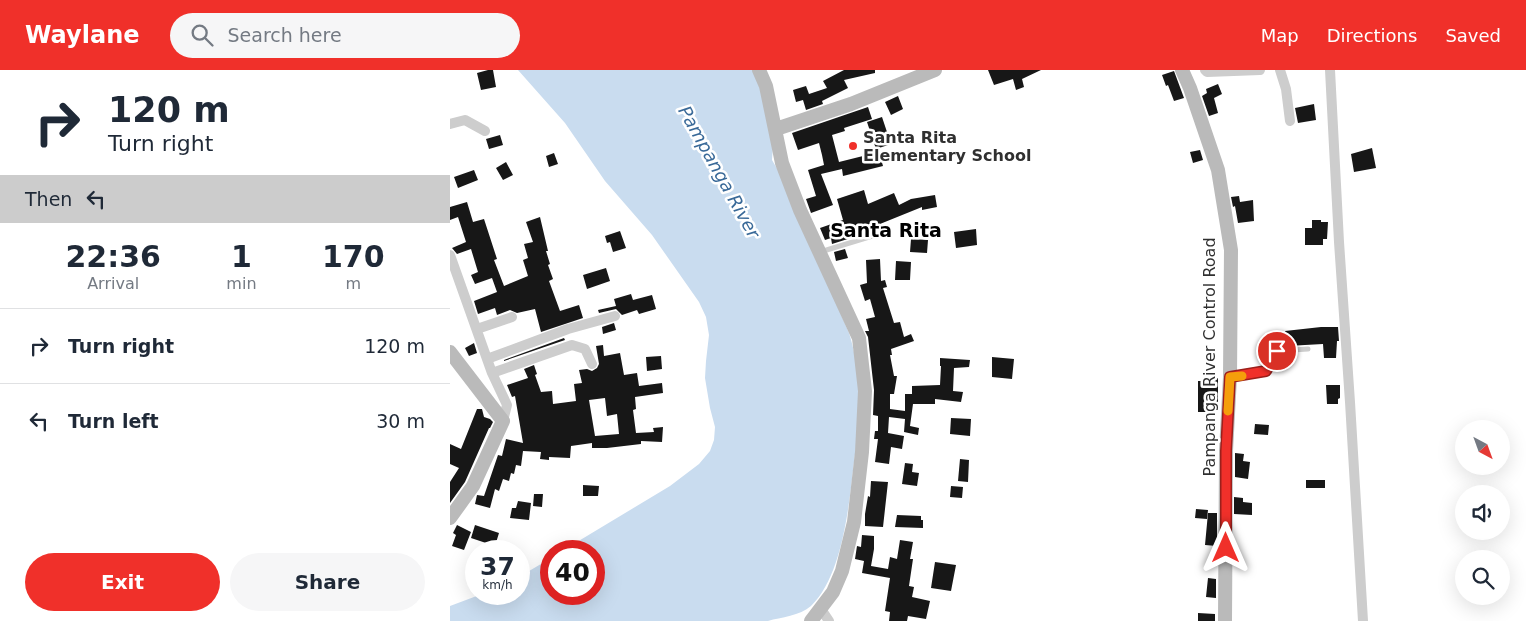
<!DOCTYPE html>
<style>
:root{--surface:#fff;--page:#f6f6f7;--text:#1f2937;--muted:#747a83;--line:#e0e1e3;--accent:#f0302a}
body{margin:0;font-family:"DejaVu Sans",sans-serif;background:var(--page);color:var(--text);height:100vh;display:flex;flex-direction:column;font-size:19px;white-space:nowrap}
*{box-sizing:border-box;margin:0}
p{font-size:16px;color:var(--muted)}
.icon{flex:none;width:28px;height:28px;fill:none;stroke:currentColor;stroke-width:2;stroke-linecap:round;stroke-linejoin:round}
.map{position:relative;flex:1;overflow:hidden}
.details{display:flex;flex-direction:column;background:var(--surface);width:450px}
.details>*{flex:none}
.banner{background:#fff;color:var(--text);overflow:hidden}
.needle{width:32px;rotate:139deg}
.controls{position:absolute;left:1005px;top:350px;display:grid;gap:10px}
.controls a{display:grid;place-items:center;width:55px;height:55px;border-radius:50%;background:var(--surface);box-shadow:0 5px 20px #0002;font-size:25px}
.speed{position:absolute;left:15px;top:470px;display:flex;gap:10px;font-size:25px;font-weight:700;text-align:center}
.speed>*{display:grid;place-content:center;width:65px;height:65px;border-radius:50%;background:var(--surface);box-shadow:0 5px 20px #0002;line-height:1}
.speed small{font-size:12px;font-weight:400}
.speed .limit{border:8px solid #d22;background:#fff;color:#111}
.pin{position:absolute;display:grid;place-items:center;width:42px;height:42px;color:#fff;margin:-21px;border:2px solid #fff;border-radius:50%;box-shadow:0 1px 5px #0007}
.me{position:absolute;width:55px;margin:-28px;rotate:0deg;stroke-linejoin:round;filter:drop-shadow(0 0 4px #0008)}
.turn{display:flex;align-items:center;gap:18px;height:105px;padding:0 25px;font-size:22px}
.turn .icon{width:65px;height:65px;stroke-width:2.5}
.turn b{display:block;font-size:35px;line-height:42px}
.then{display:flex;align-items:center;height:48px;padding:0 25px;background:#0003;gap:10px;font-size:19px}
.eta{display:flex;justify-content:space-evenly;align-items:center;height:85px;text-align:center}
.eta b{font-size:30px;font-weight:600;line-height:35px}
.primary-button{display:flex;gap:10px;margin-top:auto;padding:10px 25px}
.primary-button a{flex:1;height:58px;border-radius:30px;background:var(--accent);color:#fff;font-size:20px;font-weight:600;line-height:58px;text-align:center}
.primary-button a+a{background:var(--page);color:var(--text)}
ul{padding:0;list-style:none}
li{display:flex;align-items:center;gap:15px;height:75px;padding:0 25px;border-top:1px solid var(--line)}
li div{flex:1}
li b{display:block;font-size:19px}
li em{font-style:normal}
header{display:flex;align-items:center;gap:30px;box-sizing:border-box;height:70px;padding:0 25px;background:var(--accent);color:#fff}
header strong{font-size:24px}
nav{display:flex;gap:28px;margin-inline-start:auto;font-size:18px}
.search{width:350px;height:45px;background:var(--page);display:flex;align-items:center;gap:12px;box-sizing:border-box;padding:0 18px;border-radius:28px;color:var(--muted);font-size:19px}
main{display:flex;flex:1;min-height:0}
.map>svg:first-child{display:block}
.water{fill:#c9dcef}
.building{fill:#171717;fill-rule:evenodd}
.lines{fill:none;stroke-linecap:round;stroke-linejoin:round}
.lane{stroke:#cdcdcd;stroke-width:5}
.street{stroke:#cdcdcd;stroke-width:10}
.secondary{stroke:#bababa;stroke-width:14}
.route-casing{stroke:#9c1f1b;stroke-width:12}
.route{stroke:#f0302a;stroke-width:9}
.slow{stroke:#f59e0b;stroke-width:9}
.poi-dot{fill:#f0302a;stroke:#fff;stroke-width:2}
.labels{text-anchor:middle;stroke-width:5;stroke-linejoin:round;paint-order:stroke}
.poi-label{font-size:16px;font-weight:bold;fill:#303030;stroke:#fff;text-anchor:start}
.street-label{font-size:16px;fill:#303030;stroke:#fff}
.water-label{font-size:18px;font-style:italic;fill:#396998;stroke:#fff}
.quarter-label{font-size:19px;font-weight:bold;fill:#000;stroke:#fff}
</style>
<header>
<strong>Waylane</strong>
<div class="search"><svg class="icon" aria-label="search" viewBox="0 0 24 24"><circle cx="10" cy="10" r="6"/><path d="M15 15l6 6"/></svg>Search here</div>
<nav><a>Map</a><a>Directions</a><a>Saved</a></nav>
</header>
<main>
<section class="details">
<div class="banner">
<div class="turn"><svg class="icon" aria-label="right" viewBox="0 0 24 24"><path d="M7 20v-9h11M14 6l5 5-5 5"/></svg><div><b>120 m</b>Turn right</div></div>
<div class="then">Then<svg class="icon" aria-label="left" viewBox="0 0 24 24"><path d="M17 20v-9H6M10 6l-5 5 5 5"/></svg></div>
</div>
<div class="eta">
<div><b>22:36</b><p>Arrival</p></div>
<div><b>1</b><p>min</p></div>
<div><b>170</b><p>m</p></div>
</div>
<ul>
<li><svg class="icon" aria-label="right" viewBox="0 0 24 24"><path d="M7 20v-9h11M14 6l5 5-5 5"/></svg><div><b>Turn right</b></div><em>120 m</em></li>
<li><svg class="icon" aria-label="left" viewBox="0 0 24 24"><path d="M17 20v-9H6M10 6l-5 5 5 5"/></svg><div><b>Turn left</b></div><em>30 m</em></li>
</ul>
<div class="primary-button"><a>Exit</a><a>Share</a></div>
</section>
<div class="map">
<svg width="1076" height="551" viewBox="0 0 1076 551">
<rect width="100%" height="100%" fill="#fff"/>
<!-- water -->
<path class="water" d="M68,0h235l14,37 6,38 -1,15 7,12 70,161c7,21 12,57 11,80 0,16 -4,33 -6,49 -5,42 -11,113 -43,144 -11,10 -30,11 -43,15h-318v-15l32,-12h37v-17l32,-19v36h43v-43h-32l108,-65 29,-22 11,-13 4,-11 1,-13 -5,-19 -5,-30 1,-17 3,-26 -3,-18 -7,-15 -47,-67 -47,-54 -40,-58z"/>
<!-- building -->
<path class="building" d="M38,0h5l3,17 -15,3 -4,-17z
M394,0h31v3l-31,7 4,8 -26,13 1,3 -17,6 -3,-10 -7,2 -3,-12 13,-4 3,8 18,-6 -4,-7z
M538,0h53l-19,9 2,8 -8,3 -3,-11 -19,6z
M724,1l10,27 -10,3 -6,-16 -2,1 -4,-11z
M768,14l4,10 -8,4 4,15 -9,3 -7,-20 5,-3 -1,-4z
M448,26l5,13 -12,6 -6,-13z
M864,34l2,16 -18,3 -3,-15z
M418,37l4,12 -28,9 1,3 -13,4 7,27 40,-10 4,14 -40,10 -1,-7 -21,5 12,31 -22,8 -5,-14 10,-3 -8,-26 16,-5 -2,-10 -3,-12 -21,7 -6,-17z
M432,47l9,27 -15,5 -9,-27z
M50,65l3,10 -14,4 -3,-10z
M922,78l4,20 -22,4 -3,-18z
M750,80l3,10 -10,3 -3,-11z
M104,83l4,11 -9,3 -3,-11z
M56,92l7,13 -10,5 -7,-12z
M24,100l4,10 -20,8 -4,-11z
M414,120l4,14 26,-11 5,12 12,-6 24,-4 2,12 -15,3v-3l-47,19 1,4 -44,14 -1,-6 -6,2 -5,-12 23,-8 -6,-21z
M789,126l1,6 13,-2 1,21 -16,2 -3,-17 -2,1 -2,-10z
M17,132l6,20 11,-3 13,40 -3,1 10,26 24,-10 -5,-16 5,-2 -4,-14 9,-2 -7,-20 14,-5 8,34h-2l4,13 -2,1 5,14 -4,2 11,30 19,-6 4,13 -42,14 -6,-23 -18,4 -7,-3 -13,5 -2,-7 -17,6 -4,-13 23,-9 -5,-14 -17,6 -4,-9 7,-3 -7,-23 -14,5 -5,-6 14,-6 -8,-25 -8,3v-13z
M862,150h9v2h7l-1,17h-4v6h-18v-17h7z
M526,159l1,16 -21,3 -2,-16z
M170,161l6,17 -13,4 -3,-10 -3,1 -2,-7z
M461,169l17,1 -1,13 -17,-1z
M395,179l3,9 -12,3 -2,-9z
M430,189l1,22 4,-1 2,7 -4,1 11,35 6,-1 4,15 7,-3 3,7 -23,8 1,6h-2l4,21h3l-3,18h-4v15l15,2v-17h7v-8l28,-1 1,-19h-1v-8l30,2 -1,7 -15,1 -1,23 10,1 -2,10 -26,-3v5h-22l-3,22 9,2 -1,7 -14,-3 1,-13 -16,-2 -1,16 16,3 -2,13 -11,-2 -2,17 -14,-2 3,-23h-4l1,-8h3v-15l-5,-1 1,-25 -6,-53 -3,-6h4l-3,-12 9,-2 -5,-18 -5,2 -5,-16 7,-2 -1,-23z
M446,191l15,1 -1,18h-15z
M156,198l4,13 -23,8 -4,-14z
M181,224l2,6 19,-5 4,14 -17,5 -2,-4 -15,5 -6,-6 -17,4 -1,-3 18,-4 -2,-7z
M164,253l2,7 -13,4 -1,-7z
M871,257h17l1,14h-2l-1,17h-12l-1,-14 -36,2 -2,-15z
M114,268l1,2 -61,21v-1z
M24,273l3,10 -8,3 -4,-8z
M153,275l1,11 16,-3 4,22 13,-2 2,13 23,-3 1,10 -28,4 1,12 -3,1 3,23 18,-1 -1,-4 10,-1 -1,15 -21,-1v3l-34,4h-15v-5l-21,3 -1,12 -21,-1v3l-9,-1 1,-7 -18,-1 -2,15 -5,-1 -2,9 -3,-1 -2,8 -6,-2 -4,12 -4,-2 -5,19 -15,-4 2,-9 7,1 14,-41 4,1 4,-17 17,4 -8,-47 -3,1 -5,-12 21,-7 -4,-9 10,-4 3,9 -2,1 6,17 11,-1 1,13 23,-3 -2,-17 8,-1 -3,-13 8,-1 5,2 5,-3 2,-4 -3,-18zM155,328l2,18 10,-2 2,20 -24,2 -6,-36z
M211,286l1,13 -15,2 -1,-14z
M542,287l22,2 -2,20 -20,-2z
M758,308h10v34h-20v-31h10z
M876,315h14v13l-2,1v5h-11z
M27,339h5l2,8 6,2 3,3 -3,6h-1l-24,54 -15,21v-21l9,-14 -9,-4v-20l11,5z
M501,348l20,1 -1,17 -20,-2z
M805,354l14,1 -1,10 -14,-1z
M785,383l9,1 -1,7 7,1 -2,17 -13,-2z
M510,389l9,1 -1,22 -10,-1z
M455,393l8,1 -1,8 7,1 -2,13 -15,-2z
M856,410h19v8h-19z
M421,411l17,1 -5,45 -18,-1v-12l3,-18 2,1z
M133,415l16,1 -1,10h-15z
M501,416l12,1 -1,11 -12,-1z
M84,424h9l-1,13 -9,-1z
M784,427l9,1v4l9,1v12l-18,-1z
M68,431l13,2 -2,17 -19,-2 2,-10h4z
M746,439l12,1 -1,9 -12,-1z
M758,443h9v33l-12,-1z
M447,445l24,1v4h2v8l-28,-1z
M7,455l14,7 -7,18 -12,-4 4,-11 -3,-2z
M25,455l24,8 -4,13 -24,-8z
M412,465l12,1v13l-3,17 17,3 2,-12 7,2 3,-19 13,2 -3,17h3l-4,27 5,1 -2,10 18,4 -4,18 -18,-3 -1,5h-18l1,-9 -5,-1 5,-33 -28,-5 2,-12 -9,-2 2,-13 4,1z
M485,492l21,3 -5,26 -20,-3z
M758,508l8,1v19l-10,-1z
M748,543l17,1v7h-17z"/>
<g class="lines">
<!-- lane -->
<path class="lane" d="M370,182l59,-18
M780,307l33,-4 5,-4 2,-12 7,-6 31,-2"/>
<!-- street -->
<path class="street" d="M755,0l2,2 53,-2
M830,0l6,19 4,32
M880,0l9,172 11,160 13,219
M0,54l15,-4 20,11
M0,185l42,118 15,32 -4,16
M27,259l35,-12
M37,289l81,-30 47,-13
M42,303l80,-28 13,4 7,15
M371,539l8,12"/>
<!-- secondary -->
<path class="secondary" d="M309,0l7,16 16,77 18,47 59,128 6,53 -3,61 -8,70 -12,49 -9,21 -22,29
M732,0l8,18 28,82 13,80 -1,127 -4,74 -1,170
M326,59l75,-25 84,-34
M0,282l53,69 -30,65 -23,32"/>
</g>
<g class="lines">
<defs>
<path id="route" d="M776,478v-97l4,-74 36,-6 3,-5 1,-9 7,-6"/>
</defs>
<!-- route casing -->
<use href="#route" class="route-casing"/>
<!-- route -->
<use href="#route" class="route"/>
<!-- slow -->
<path class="slow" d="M778,341l2,-34 12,-1"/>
</g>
<!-- markers -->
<circle class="poi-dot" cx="403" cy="76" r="5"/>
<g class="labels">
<!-- poi labels -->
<g class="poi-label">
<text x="413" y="73">Santa Rita<tspan x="413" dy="18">Elementary School</tspan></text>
</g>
<!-- street labels -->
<g class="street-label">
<text transform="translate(759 287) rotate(-90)" y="6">Pampanga River Control Road</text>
</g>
<!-- water labels -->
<g class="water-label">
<text transform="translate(269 102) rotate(61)" y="6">Pampanga River</text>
</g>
<!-- quarter labels -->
<g class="quarter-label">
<text x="436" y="167">Santa Rita</text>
</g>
</g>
</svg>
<div class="controls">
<a><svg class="needle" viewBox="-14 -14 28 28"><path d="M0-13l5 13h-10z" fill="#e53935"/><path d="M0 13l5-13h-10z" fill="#747a83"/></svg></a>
<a><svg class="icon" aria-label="sound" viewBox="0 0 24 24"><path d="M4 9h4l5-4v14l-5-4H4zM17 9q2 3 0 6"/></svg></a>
<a><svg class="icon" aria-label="search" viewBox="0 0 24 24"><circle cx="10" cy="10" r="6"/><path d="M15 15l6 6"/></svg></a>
</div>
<div class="speed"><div>37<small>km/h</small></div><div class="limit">40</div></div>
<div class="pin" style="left:827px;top:281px;background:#d93025"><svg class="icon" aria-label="arrive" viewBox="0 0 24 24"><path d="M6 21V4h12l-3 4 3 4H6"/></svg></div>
<svg class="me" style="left:776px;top:478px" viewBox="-20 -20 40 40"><path d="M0-17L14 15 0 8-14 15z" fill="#f0302a" stroke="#fff" stroke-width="4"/></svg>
</div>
</main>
